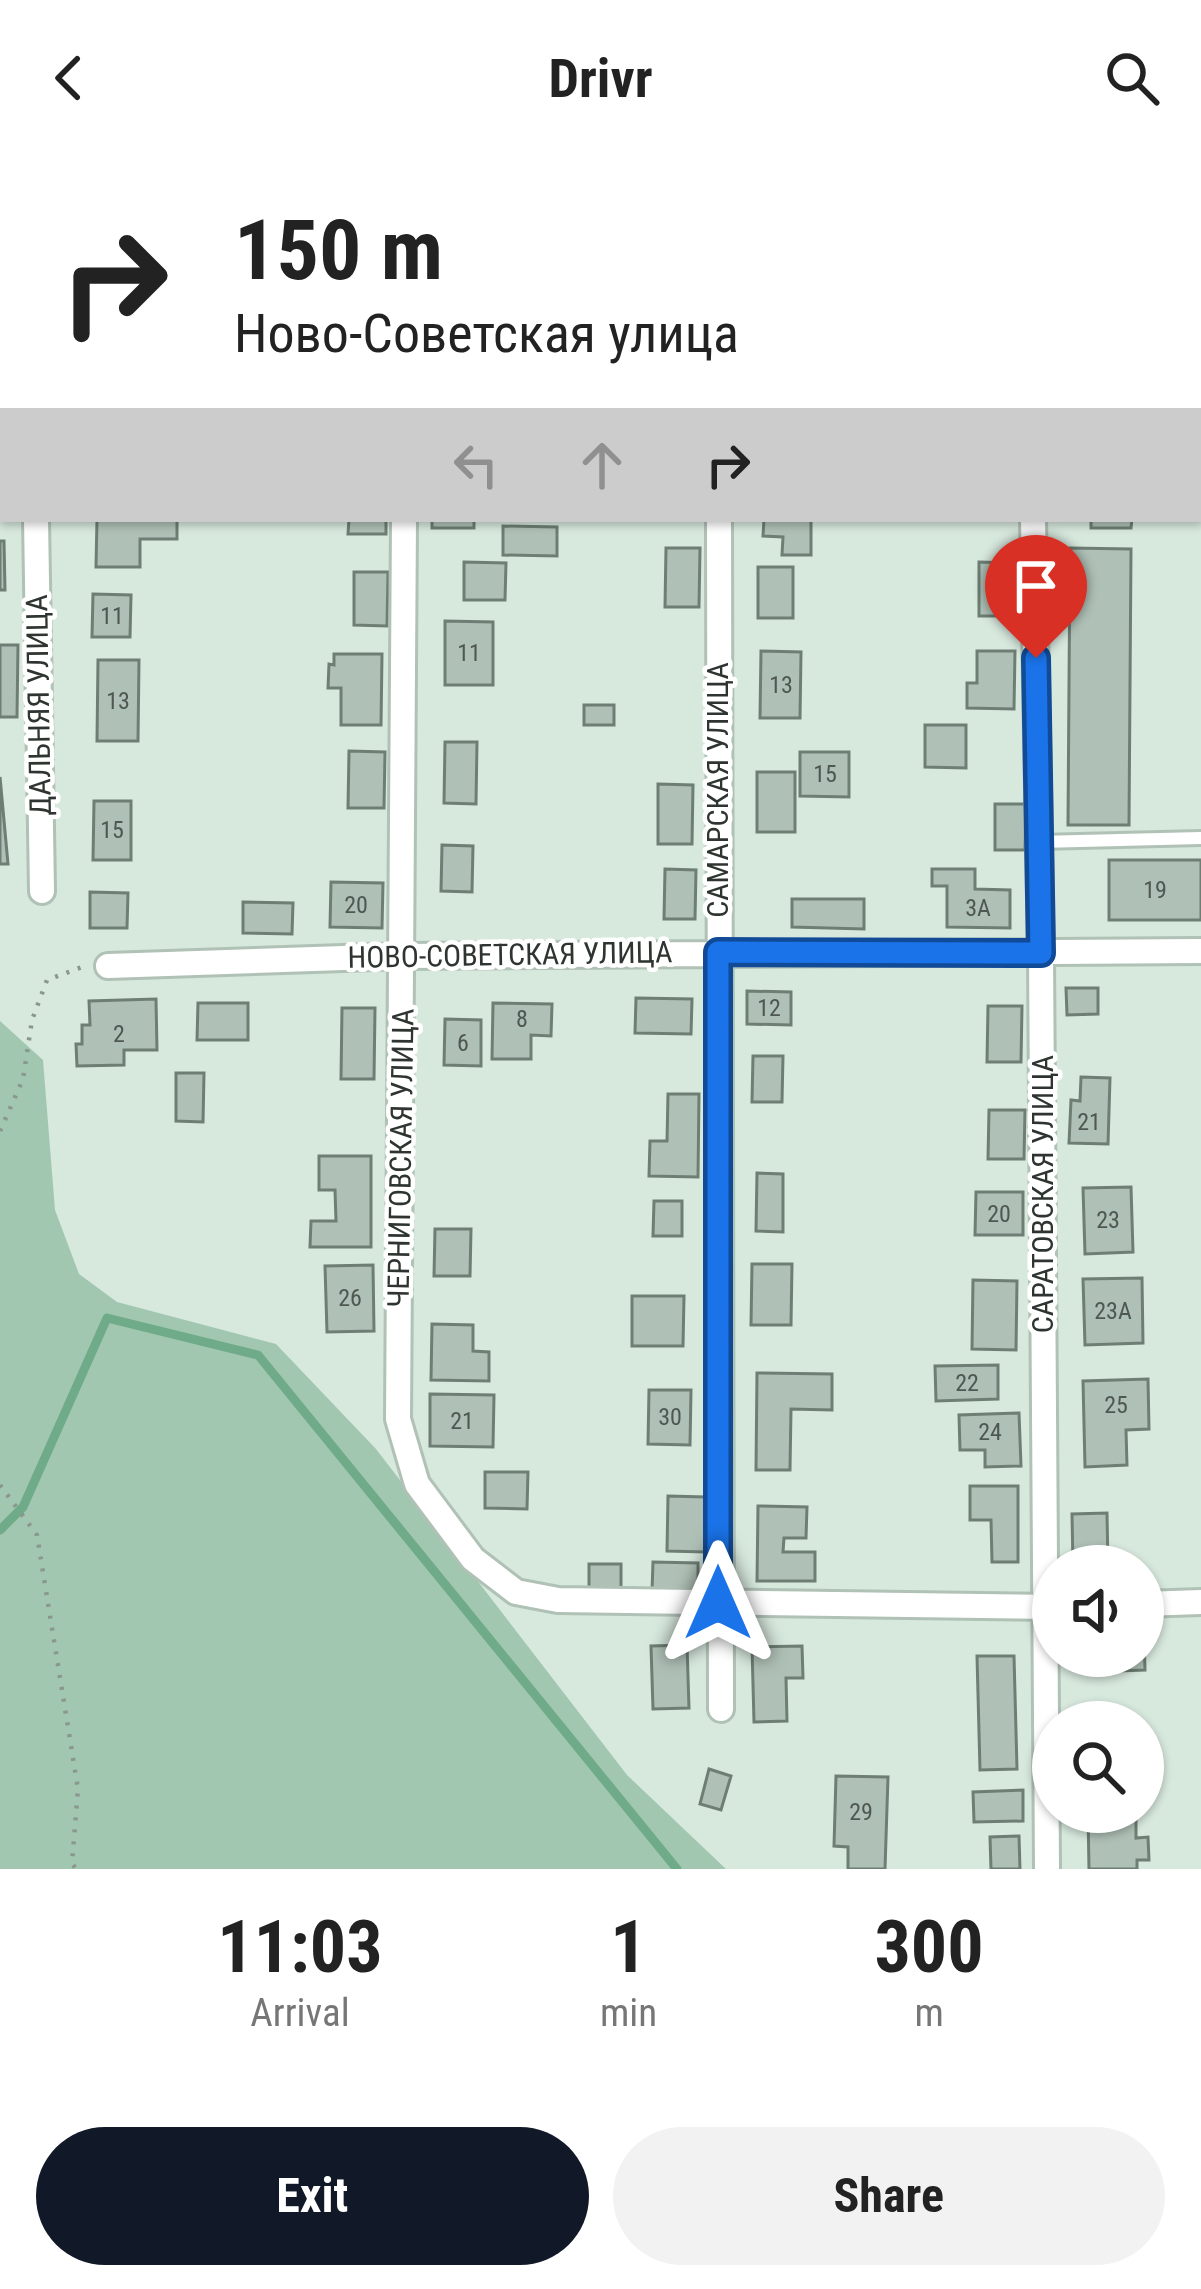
<!DOCTYPE html>
<meta charset="utf-8">
<style>
:root{--surface:#fff;--page:#f2f2f2;--text:#222;--muted:#767676;--accent:#111827}
body{margin:0;font-family:"Roboto Condensed",sans-serif;background:var(--page);color:var(--text);height:100vh;display:flex;flex-direction:column;font-size:45px;white-space:nowrap}
*{box-sizing:border-box;margin:0}
p{font-size:39px;color:var(--muted)}
.icon{flex:none;width:66px;height:66px;fill:none;stroke:currentColor;stroke-width:2;stroke-linecap:round;stroke-linejoin:round}
.map{position:relative;height:1713px;overflow:hidden}
.drawer{display:flex;flex-direction:column;background:var(--surface);flex:1}
.drawer>*{flex:none}
.banner{position:absolute;left:0px;top:0px;width:1203px;height:366px;box-shadow:0 3px 9px #0004;background:#fff;color:var(--text);overflow:hidden}
.buttons{position:absolute;left:1032px;top:1389px;display:grid;gap:24px}
.buttons a{display:grid;place-items:center;width:132px;height:132px;border-radius:50%;background:var(--surface);box-shadow:0 3px 9px #0004;font-size:60px}
.pin{position:absolute;display:grid;place-items:center;width:102px;height:102px;color:#fff;margin:-123px -51px;border-radius:50% 50% 50% 0;rotate:-45deg;box-shadow:0 0 12px #0007}
.pin .icon{rotate:45deg}
.me{position:absolute;width:132px;margin:-66px;rotate:0deg;stroke-linejoin:round;filter:drop-shadow(0 0 9px #0008)}
.turn{display:flex;align-items:center;gap:42px;height:252px;padding:0 36px;font-size:54px}
.turn .icon{width:156px;height:156px;stroke-width:2.5}
.turn b{display:block;font-size:84px;line-height:102px}
.lanes{display:flex;align-items:center;height:114px;padding:0 36px;background:#0003;justify-content:center;gap:60px;direction:ltr}
.lanes .off{opacity:.35}
.eta{display:flex;justify-content:space-evenly;align-items:center;height:204px;text-align:center}
.eta b{font-size:72px;font-weight:700;line-height:84px}
.button{display:flex;gap:24px;margin-top:auto;padding:24px 36px}
.button a{flex:1;height:138px;border-radius:72px;background:var(--accent);color:#fff;font-size:48px;font-weight:700;line-height:138px;text-align:center}
.button a+a{background:var(--page);color:var(--text)}
header{display:flex;justify-content:space-between;align-items:center;height:156px;padding:0 36px;background:var(--surface);font-size:54px;font-weight:700}
.map>svg:first-child{display:block}
.green{fill:#a2c7b1}
.lines{fill:none;stroke-linecap:round;stroke-linejoin:round}
.stream{stroke:#6fab89;stroke-width:9}
.building{fill:#afc0b6;stroke:#6e7e74;stroke-width:3}
.service-casing{stroke:#b0c1b6;stroke-width:18}
.minor-casing{stroke:#b0c1b6;stroke-width:30}
.path{stroke:#8a978f;stroke-width:4.5;stroke-dasharray:3 9;stroke-linecap:butt}
.service{stroke:#fff;stroke-width:12}
.minor{stroke:#fff;stroke-width:24}
.route-casing{stroke:#114b97;stroke-width:30}
.route{stroke:#1a73e8;stroke-width:21}
.labels{text-anchor:middle;stroke-width:9;stroke-linejoin:round;paint-order:stroke}
.number-label{font-size:24px;fill:#4e5852}
.street-label{font-size:30px;fill:#2e3530;stroke:#fff}
</style>
<header><svg class="icon" aria-label="back" viewBox="0 0 24 24"><path d="M15 5l-7 7 7 7"/></svg>Drivr<svg class="icon" aria-label="search" viewBox="0 0 24 24"><circle cx="10" cy="10" r="6"/><path d="M15 15l6 6"/></svg></header>
<div class="map">
<svg width="1201" height="1713" viewBox="0 0 1201 1713">
<rect width="100%" height="100%" fill="#d7e8dd"/>
<!-- green -->
<path class="green" d="M0,865l43,39 12,150 24,64 38,28 159,42 100,105 251,326 99,94h-726z"/>
<g class="lines">
<!-- stream -->
<path class="stream" d="M0,1374l23,-23 84,-189 151,37 419,514"/>
</g>
<!-- building -->
<path class="building" d="M0,0h11l-8,3v66z
M97,363h80v20h-37v28h-44z
M349,363h37v15h-38z
M432,363h42v9h-42z
M764,363h47v36h-29l1,-18 -20,-1z
M1091,363h41l-1,9h-40z
M503,370l54,1v29l-54,-1z
M0,385h4l1,49h-5z
M666,392h34l-1,59h-34z
M1070,392l61,1 -2,276h-61z
M464,406l42,1 -1,37h-41z
M979,406l33,1 -1,53h-32z
M758,411h35v51h-35z
M354,416h34l-1,54 -33,-1z
M93,438l38,1 -1,42h-38z
M445,465l48,1v63h-48z
M0,489h18l-1,72h-17z
M761,495l40,1 -1,66h-40z
M977,495h38l-1,58 -47,-1v-25h10z
M334,498h48l-1,71h-40v-37h-13l1,-24 5,1z
M98,504h41l-1,81h-41z
M584,549h30v20h-30z
M925,569h41v43l-41,-1z
M445,586h32l-1,62 -32,-1z
M349,595l36,1 -1,56h-36z
M800,596h49v45l-49,-1z
M757,616h38v60h-38z
M0,621l8,87h-8z
M658,628l35,1 -1,59h-34z
M94,645h37v59h-38z
M995,648h31l-1,46h-30z
M442,689l31,1 -1,46 -31,-1z
M1109,704h92v60h-92z
M665,713l31,1 -1,49h-31z
M932,713h43v20l35,1v38l-63,-1v-41h-15z
M331,726l52,1 -1,45 -52,-1z
M90,736l38,1 -1,35h-37z
M792,743h72v30l-72,-2z
M243,746l50,1 -1,31 -49,-1z
M1066,832h32v26l-31,1z
M747,835l44,1v33l-44,-1z
M636,842l56,1 -1,35 -56,-1z
M156,843l1,51h-33v15l-47,1 -1,-22h6v-19h8l-1,-24z
M198,847h50v37h-51z
M493,847l59,1 -1,32 -20,-1v24h-39z
M988,850h34l-1,56h-34z
M342,852h33l-1,71h-33z
M445,863l36,1v46l-37,-1z
M753,900h30l-1,46h-30z
M176,917h28l-1,49 -27,-1z
M1081,921l29,1 -2,66 -39,-1 2,-43 9,1z
M668,938h31l-1,83 -49,-1 1,-35h17z
M989,954h36l-1,49h-36z
M319,1000h52v91h-61l1,-26h25l-1,-31h-16z
M757,1017l26,1v58l-27,-1z
M1131,1031l2,65 -48,2 -2,-66z
M976,1036h47v43h-48z
M654,1045h28v35h-29z
M435,1073h36l-1,47h-36z
M752,1108h40l-1,61h-40z
M373,1109l1,66 -47,1 -2,-66z
M1142,1122l1,65 -58,2 -2,-66z
M973,1124l44,1 -1,69 -44,-1z
M632,1140h52l-1,50h-51z
M432,1168l41,1v26l16,1v29l-58,-1z
M998,1209v34l-62,2 -1,-35z
M757,1217l75,1v36l-41,-1 -1,61h-34z
M1148,1223l1,50 -23,1 1,35 -42,2 -2,-86z
M649,1234h42l-1,55 -42,-1z
M430,1238l64,1 -1,52 -63,-1z
M1019,1257l2,53 -36,1v-17h-25l-1,-35z
M485,1316h43l-1,37 -42,-1z
M970,1330h48v76h-26l-1,-42h-21z
M668,1340l37,1v55l-38,-1z
M758,1350l49,1 -1,31h-22l-1,14h32v29h-58z
M1107,1357l1,53h-35l-1,-52z
M653,1406l45,1v29h-46z
M589,1408h32v28h-32z
M1144,1481l1,33 -56,2 -1,-16h55z
M687,1489l2,63 -36,1 -2,-63z
M802,1490l1,32h-17l1,43 -33,1 -2,-75z
M977,1500h37l3,113 -37,1z
M709,1613l22,7 -10,34 -21,-6z
M836,1620l52,1 -3,92h-37v-22l-14,-1z
M1023,1634v31l-49,1 -1,-30z
M1088,1656h48v26l12,-1 1,23h-12v9h-48z
M1019,1680l1,33h-29l-1,-32z"/>
<g class="lines">
<defs>
<path id="service" d="M1039,686l162,-4"/>
<path id="minor" d="M719,0v3
M35,3v-3
M409,3v-3
M1033,3v-3
M0,119h3
M1200,153h1
M36,363l6,372
M404,363l-6,900 19,65 56,75 43,33 42,8 495,7
M719,363l2,1190
M1033,363l8,434 6,916
M108,810l295,-10 798,-5
M1143,1448l58,-2"/>
</defs>
<!-- service casing -->
<use href="#service" class="service-casing"/>
<!-- minor casing -->
<use href="#minor" class="minor-casing"/>
<!-- path -->
<path class="path" d="M0,975l23,-52 9,-59 15,-40 35,-13
M0,1329l37,50 41,254 -6,74 4,6"/>
<!-- service -->
<use href="#service" class="service"/>
<!-- minor -->
<use href="#minor" class="minor"/>
</g>
<g class="lines">
<defs>
<path id="route" d="M718,1447v-651l323,1 -5,-295"/>
</defs>
<!-- route casing -->
<use href="#route" class="route-casing"/>
<!-- route -->
<use href="#route" class="route"/>
</g>
<g class="labels">
<!-- number labels -->
<g class="number-label">
<text x="112" y="468">11</text>
<text x="469" y="505">11</text>
<text x="781" y="537">13</text>
<text x="118" y="553">13</text>
<text x="825" y="626">15</text>
<text x="112" y="682">15</text>
<text x="1155" y="742">19</text>
<text x="356" y="757">20</text>
<text x="978" y="760">3А</text>
<text x="769" y="860">12</text>
<text x="522" y="871">8</text>
<text x="119" y="886">2</text>
<text x="463" y="895">6</text>
<text x="1089" y="974">21</text>
<text x="999" y="1066">20</text>
<text x="1108" y="1072">23</text>
<text x="350" y="1150">26</text>
<text x="1113" y="1163">23А</text>
<text x="967" y="1235">22</text>
<text x="1116" y="1257">25</text>
<text x="670" y="1269">30</text>
<text x="462" y="1273">21</text>
<text x="990" y="1284">24</text>
<text x="861" y="1664">29</text>
</g>
<!-- street labels -->
<g class="street-label">
<text transform="translate(39 549) rotate(-91)" y="10">ДАЛЬНЯЯ УЛИЦА</text>
<text transform="translate(718 634) rotate(-90)" y="10">САМАРСКАЯ УЛИЦА</text>
<text transform="translate(510 799) rotate(-1)" y="10">НОВО-СОВЕТСКАЯ УЛИЦА</text>
<text transform="translate(401 1002) rotate(-89)" y="10">ЧЕРНИГОВСКАЯ УЛИЦА</text>
<text transform="translate(1043 1038) rotate(-90)" y="10">САРАТОВСКАЯ УЛИЦА</text>
</g>
</g>
</svg>
<div class="buttons">
<a><svg class="icon" aria-label="sound" viewBox="0 0 24 24"><path d="M4 9h4l5-4v14l-5-4H4zM17 9q2 3 0 6"/></svg></a>
<a><svg class="icon" aria-label="search" viewBox="0 0 24 24"><circle cx="10" cy="10" r="6"/><path d="M15 15l6 6"/></svg></a>
</div>
<div class="pin" style="left:1036px;top:502px;background:#d93025"><svg class="icon" aria-label="arrive" viewBox="0 0 24 24"><path d="M6 21V4h12l-3 4 3 4H6"/></svg></div>
<svg class="me" style="left:718px;top:1447px" viewBox="-20 -20 40 40"><path d="M0-17L14 15 0 8-14 15z" fill="#1a73e8" stroke="#fff" stroke-width="4"/></svg>
<div class="banner">
<div class="turn"><svg class="icon" aria-label="right" viewBox="0 0 24 24"><path d="M7 20v-9h11M14 6l5 5-5 5"/></svg><div><b>150 m</b>Ново-Советская улица</div></div>
<div class="lanes"><svg class="icon off" aria-label="left" viewBox="0 0 24 24"><path d="M17 20v-9H6M10 6l-5 5 5 5"/></svg><svg class="icon off" aria-label="ahead" viewBox="0 0 24 24"><path d="M12 20V5M6 11l6-6 6 6"/></svg><svg class="icon" aria-label="right" viewBox="0 0 24 24"><path d="M7 20v-9h11M14 6l5 5-5 5"/></svg></div>
</div>
</div>
<section class="drawer">
<div class="eta">
<div><b>11:03</b><p>Arrival</p></div>
<div><b>1</b><p>min</p></div>
<div><b>300</b><p>m</p></div>
</div>
<div class="button"><a>Exit</a><a>Share</a></div>
</section>
